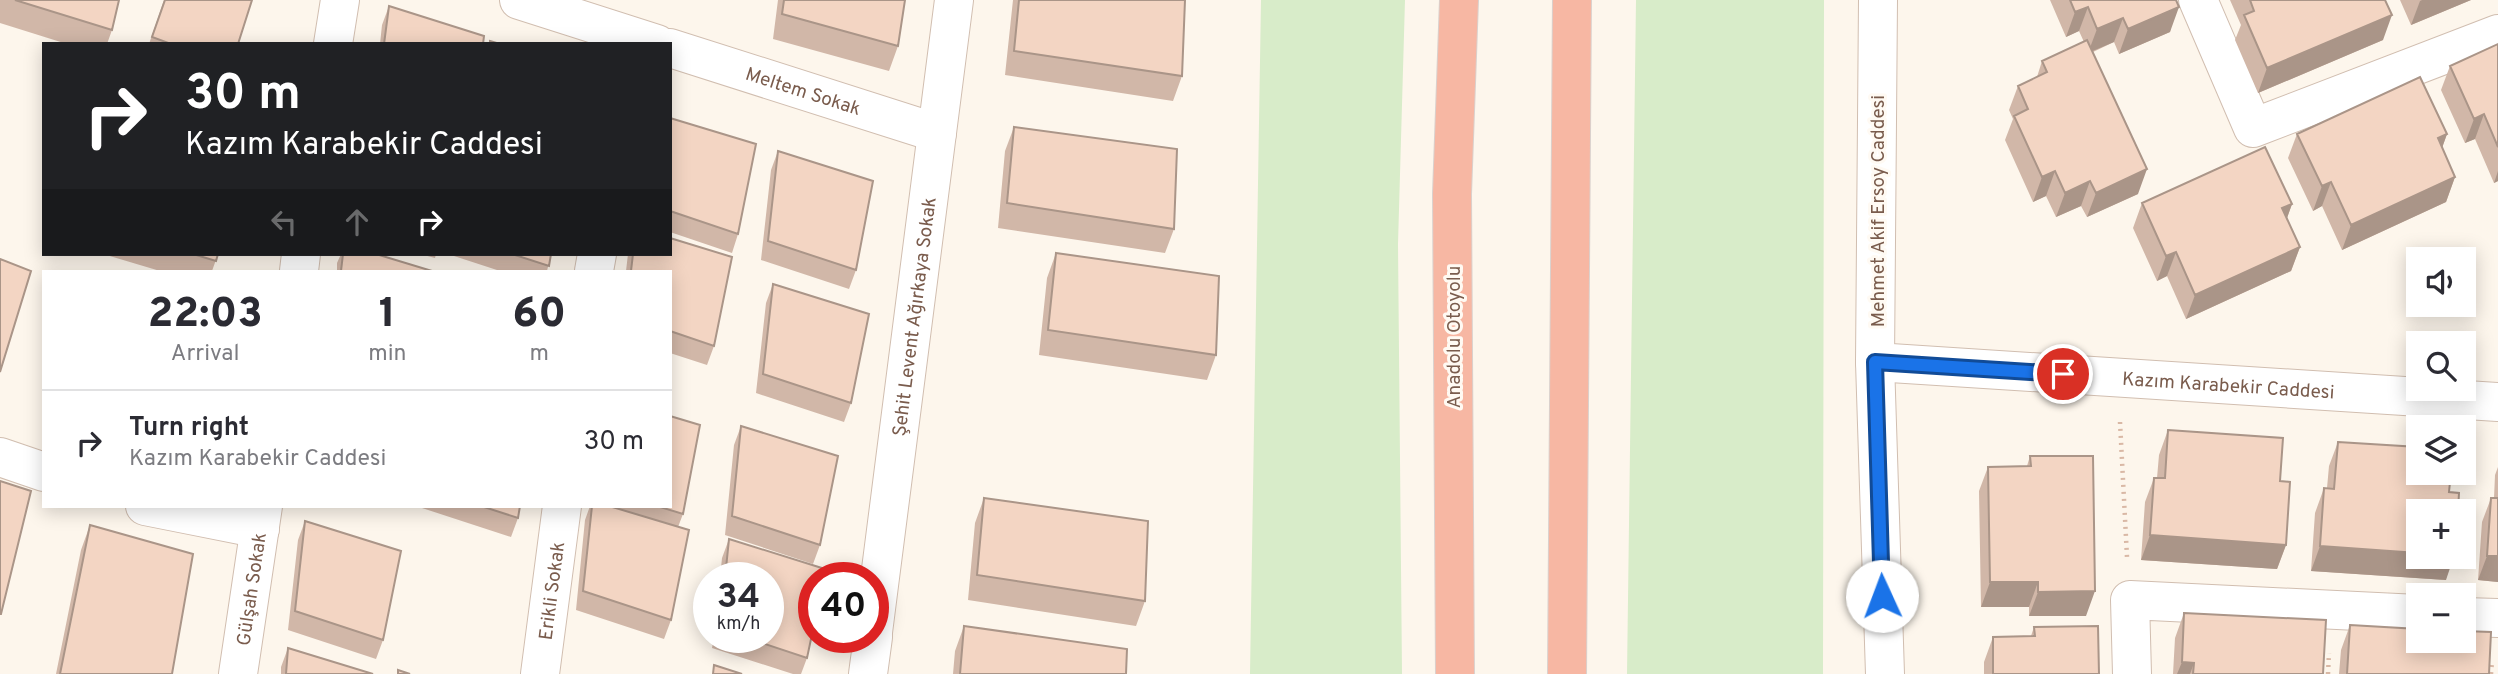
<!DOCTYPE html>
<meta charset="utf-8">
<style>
:root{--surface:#fff;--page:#f2f2f3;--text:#2b2b33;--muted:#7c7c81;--line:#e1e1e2}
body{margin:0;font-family:Overpass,sans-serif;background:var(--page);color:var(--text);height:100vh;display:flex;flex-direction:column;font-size:26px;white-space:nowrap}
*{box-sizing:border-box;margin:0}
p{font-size:23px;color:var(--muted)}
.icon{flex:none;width:38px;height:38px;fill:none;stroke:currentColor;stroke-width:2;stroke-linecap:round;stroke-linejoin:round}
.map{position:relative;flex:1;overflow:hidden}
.drawer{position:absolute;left:42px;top:270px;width:630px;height:238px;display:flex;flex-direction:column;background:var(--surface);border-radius:0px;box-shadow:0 4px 18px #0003}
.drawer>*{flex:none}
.top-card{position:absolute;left:42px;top:42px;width:630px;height:214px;border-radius:0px;box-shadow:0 4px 18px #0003;background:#202124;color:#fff;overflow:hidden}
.buttons{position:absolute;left:2406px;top:247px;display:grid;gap:14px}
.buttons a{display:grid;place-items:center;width:70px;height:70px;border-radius:0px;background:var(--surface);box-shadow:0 4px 18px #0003;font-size:35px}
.speed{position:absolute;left:693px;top:562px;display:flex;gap:14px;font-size:35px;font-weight:700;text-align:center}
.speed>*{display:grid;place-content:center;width:91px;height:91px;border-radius:50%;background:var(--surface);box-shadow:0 4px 18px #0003;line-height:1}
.speed small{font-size:18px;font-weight:400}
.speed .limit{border:10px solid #d22;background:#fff;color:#111}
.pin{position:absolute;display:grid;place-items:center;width:60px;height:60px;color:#fff;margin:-30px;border:4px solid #fff;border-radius:50%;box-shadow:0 2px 7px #0007}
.me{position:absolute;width:77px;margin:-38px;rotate:358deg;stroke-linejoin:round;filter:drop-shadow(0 0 5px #0008)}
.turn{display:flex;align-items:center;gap:24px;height:147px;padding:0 28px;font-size:32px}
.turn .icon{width:91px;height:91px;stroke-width:2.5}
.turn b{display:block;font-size:49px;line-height:60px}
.lanes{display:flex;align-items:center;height:66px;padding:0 28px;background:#0003;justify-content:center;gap:35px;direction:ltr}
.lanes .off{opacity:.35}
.eta{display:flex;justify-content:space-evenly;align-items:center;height:119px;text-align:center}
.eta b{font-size:42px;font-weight:800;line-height:49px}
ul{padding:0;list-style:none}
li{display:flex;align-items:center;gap:21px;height:105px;padding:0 28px;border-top:2px solid var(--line)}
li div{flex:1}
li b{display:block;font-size:26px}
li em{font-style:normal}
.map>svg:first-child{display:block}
.green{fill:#d8ecc9}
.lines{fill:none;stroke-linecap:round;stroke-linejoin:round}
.minor-casing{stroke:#d1beb0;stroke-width:40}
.tertiary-casing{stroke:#d1beb0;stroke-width:40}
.motorway-casing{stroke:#dad1cd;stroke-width:40}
.path{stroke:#d9b8a5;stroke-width:4.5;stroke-dasharray:2 5;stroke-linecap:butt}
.minor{stroke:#fff;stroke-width:38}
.tertiary{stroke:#fff;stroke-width:38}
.motorway{stroke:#f7b7a3;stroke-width:38}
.wall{fill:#d1b7a8}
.shaded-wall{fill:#aa9588}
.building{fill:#f3d5c3;stroke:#aa9588;stroke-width:2}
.route-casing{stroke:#114b97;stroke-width:18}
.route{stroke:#1a73e8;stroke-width:12}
.labels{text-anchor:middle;stroke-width:6;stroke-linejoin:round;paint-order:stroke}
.street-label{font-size:19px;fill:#7a5c4d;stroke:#fffaf3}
</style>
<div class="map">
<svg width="2498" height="674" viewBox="0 0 2498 674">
<rect width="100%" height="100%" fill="#fdf6ec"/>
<!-- green -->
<path class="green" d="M1261,0h144l-7,244 4,430h-152z
M1636,0h188l-1,674h-196z"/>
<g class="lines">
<defs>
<g id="minor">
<path d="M519,0l138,44"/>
<path d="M2198,0l55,128 245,-94"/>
<path d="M333,44l7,-44"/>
<path id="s1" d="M670,48l267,85"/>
<path d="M299,271l2,-17"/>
<path d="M594,271l3,-17"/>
<path id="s2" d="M1875,362l623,40"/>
<path d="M0,457l44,15"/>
<path d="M145,506l115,23"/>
<path d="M2464,617l34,1"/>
<path id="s3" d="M873,632l81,-632"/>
<path id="s4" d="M238,674l25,-168"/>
<path id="s5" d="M540,674l22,-168"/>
<path d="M868,674l5,-37"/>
<path d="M2132,674l-2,-74 288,14"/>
</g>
<path id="tertiary" d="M1878,0l-3,362 10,312"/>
<path id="motorway" d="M1455,674l-3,-480 7,-194
M1567,674l5,-674"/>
</defs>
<!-- minor casing -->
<use href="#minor" class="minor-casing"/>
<!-- tertiary casing -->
<use href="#tertiary" class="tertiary-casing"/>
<!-- motorway casing -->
<use href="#motorway" class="motorway-casing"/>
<!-- path -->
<path class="path" d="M2120,422l7,135
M2328,674l1,-21
M2491,674l1,-13"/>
<!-- minor -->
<use href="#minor" class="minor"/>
<!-- tertiary -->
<use href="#tertiary" class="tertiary"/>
<!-- motorway -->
<use href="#motorway" class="motorway"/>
</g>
<!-- wall -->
<path class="wall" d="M0,0h119l-7,30 -5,14h-40l-67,-21z
M164,0l74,44h-89z
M778,0h127l-7,46 -9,25 -116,-32z
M1013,0h172l-3,76 -9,25 -168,-26z
M2050,0h126l-6,32 -51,22 -5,-12 -21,10 45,142 -51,23 -6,-11 -25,11 -10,-21 -13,6 -28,-62 8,-21 -4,-9 9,-24 19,-9 5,-16 42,-19 -5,-11 -13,6z
M2230,0h155l-2,40 -125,53 -23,-53 6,-15z
M2400,0h71l-60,25z
M389,6l94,38h-103l2,-19z
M2498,44v137l-4,2 -19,-44 -10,4 -24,-53 9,-24z
M670,118l68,116 -6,19 -62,-21z
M1014,127l160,102 -9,24 -167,-25 7,-77z
M2297,134h150l-5,14 13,29 -9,25 -104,48 -20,-44 -9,5 -25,-53z
M778,151l78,119 -7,19 -88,-29 10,-90z
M2142,203l150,1 -5,14 13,29 -9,24 -105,48 -19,-43 -10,5 -24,-53z
M1056,253l160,102 -9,25 -168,-25 8,-77z
M103,254h115l-6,17h-52z
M341,254h35l56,17h-95v-8z
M420,254h16l-1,4z
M454,254h97l-4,17h-47l-46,-15z
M628,254h42l44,92 -7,19 -37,-12v-82h-44z
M773,284l78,119 -7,19 -88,-29 10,-90z
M741,426l79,119 -7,19 -88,-29 9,-90z
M2168,430l112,51 6,64 -9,24 -136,-9 4,-58 9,-24h3l2,-23z
M2338,442l111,50 -3,88 -135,-9 4,-58 9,-25h3l2,-22z
M2030,456l56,160h-57v-9h-48l-2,-116 9,-24 39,-1z
M2498,467v115l-20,-2 4,-58 9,-24h3l1,-23z
M984,498l161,103 -9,25 -168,-26 7,-77z
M423,506h97l-2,12 -7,19 -89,-29z
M590,506h80l13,8 -5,13 -7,93 -7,19 -88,-29 9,-90z
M305,521l78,119 -7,19 -88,-29 10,-90z
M90,525l82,149h-116l25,-124z
M729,539l96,30 -2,9h-9v47l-7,33 -6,16h-8l-81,-26 2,-11h54v-59h-48l2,-20z
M2184,613l139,61h-150l2,-36z
M2350,625l139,49h-150l2,-24z
M964,626l162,48h-173l2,-23z
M2034,627l65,47h-115v-12l9,-25 38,-1z
M288,648l85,26h-92v-7z"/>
<!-- shaded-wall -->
<path class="shaded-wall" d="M2422,0h49l-60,25 9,-24z
M2088,7l-9,24 -13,6 9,-25z
M2179,7l-9,25 -51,22 9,-25z
M2392,15l-9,25 -125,53 9,-25z
M2123,18l-9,24 -26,11 9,-24z
M2484,114l-9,25 -10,4 9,-24z
M2447,134l-9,25v-21z
M2147,169l-9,25 -51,23 9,-24z
M2055,171l-9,25 -13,6 9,-25z
M2498,171v10l-4,2z
M2455,177l-9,25 -104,48 9,-25z
M2090,181l-9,25 -25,11 9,-24z
M2331,182l-9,24 -9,5 9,-25z
M2292,204l-9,25 -1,-21z
M2300,247l-9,24 -105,48 9,-24z
M2176,252l-9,24 -10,5 9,-25z
M2150,535l136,10 -9,24 -136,-9z
M2320,546l98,7v3h36l-8,24 -135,-9z
M2487,556h11v26l-20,-2z
M1990,582h48l-9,25h-48z
M2095,591l-9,25h-57l9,-24z
M2182,662l12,1 -4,11h-13z"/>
<!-- building -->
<path class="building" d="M15,0h104l-7,30z
M165,0h87l-14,44h-67l-19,-7z
M784,0h121l-7,46 -116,-32z
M1019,0h166l-3,76 -168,-25z
M2070,0h106l3,7 -51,22 -5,-11 -26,11 -9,-22 -13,5z
M2250,0h135l7,15 -125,53 -23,-53 10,-4z
M389,6l95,30 -1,8h-99z
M2087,40l60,129 -51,24 -6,-12 -25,12 -10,-22 -13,6 -28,-61 14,-7 -10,-23 29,-14 -5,-11z
M490,41l10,3h-10z
M2498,44v103l-14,-33 -10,5 -24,-53z
M2420,77l27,57 -9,4 17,39 -104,48 -20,-43 -9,4 -25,-52z
M670,118l86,26 -18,90 -68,-23z
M1014,127l163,22 -3,80 -167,-26z
M2265,147l27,57 -10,4 18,39 -105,48 -19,-43 -10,4 -24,-53z
M778,151l95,30 -17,89 -88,-29z
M670,238l62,19 -18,89 -44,-15v-60h-39l2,-17h37z
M1056,253l163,23 -3,79 -168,-25z
M193,254h25l-2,7z
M343,254h33l56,17h-91z
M512,254h39l-2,12z
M0,259l31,12 -31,101z
M773,284l96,30 -18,89 -88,-29z
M670,416l30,9 -17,89 -26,-8h13z
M741,426l97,30 -18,89 -88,-29z
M2168,430l115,8 -3,43 10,1 -4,63 -136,-10 4,-57h11z
M2338,442l80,5v25h33l-2,20 10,1 -1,18h-40v42l-98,-7 4,-58 10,1z
M2030,456h63l2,135 -57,1v-10h-48l-2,-115 43,-1z
M0,481l31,10 -30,123h-1z
M984,498l164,23 -3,80 -168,-26z
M2491,498h7v58h-11z
M481,506h39l-2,12z
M592,506h17l80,24 -18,90 -88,-29z
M305,521l96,30 -18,89 -88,-29z
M90,525l103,29 -21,120h-112z
M729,539l96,30 -2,9h-9v47l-7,33 -63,-21h24v-59h-43z
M2184,613l142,7 -3,54h-130l1,-11 -12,-1z
M2350,625l68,4v11h46v-9l27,1 -2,42h-142z
M964,626l163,23 -1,25h-166z
M2098,626l1,48h-106v-37l42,-1 -1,-9z
M288,648l85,26h-87z
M714,665l28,9h-29z
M398,670l12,4h-12z"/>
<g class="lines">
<defs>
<path id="route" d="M1882,596l-7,-234 188,12"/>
</defs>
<!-- route casing -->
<use href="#route" class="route-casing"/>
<!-- route -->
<use href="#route" class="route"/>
</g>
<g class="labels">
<!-- street labels -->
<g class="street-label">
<text dy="7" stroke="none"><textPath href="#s1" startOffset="140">Meltem Sokak</textPath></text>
<text transform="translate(1877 211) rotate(-90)" y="7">Mehmet Akif Ersoy Caddesi</text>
<text dy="7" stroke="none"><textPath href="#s3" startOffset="318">Şehit Levent Ağırkaya Sokak</textPath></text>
<text transform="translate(1453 337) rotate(-90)" y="7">Anadolu Otoyolu</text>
<text dy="7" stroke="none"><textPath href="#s2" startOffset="354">Kazım Karabekir Caddesi</textPath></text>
<text dy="7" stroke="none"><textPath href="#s4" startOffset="86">Gülşah Sokak</textPath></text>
<text dy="7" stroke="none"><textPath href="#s5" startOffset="84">Erikli Sokak</textPath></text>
</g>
</g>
</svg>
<div class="buttons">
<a><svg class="icon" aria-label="sound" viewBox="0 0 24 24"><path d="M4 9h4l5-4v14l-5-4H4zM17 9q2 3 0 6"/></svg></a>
<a><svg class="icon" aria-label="search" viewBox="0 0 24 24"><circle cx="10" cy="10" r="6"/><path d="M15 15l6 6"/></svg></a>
<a><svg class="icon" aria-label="layers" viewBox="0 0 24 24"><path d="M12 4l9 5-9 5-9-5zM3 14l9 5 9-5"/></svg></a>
<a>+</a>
<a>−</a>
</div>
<div class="speed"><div>34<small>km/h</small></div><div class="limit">40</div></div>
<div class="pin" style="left:2063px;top:374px;background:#d93025"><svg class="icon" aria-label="arrive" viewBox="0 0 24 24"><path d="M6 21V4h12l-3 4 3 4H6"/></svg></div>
<svg class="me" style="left:1882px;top:596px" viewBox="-20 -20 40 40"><circle r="19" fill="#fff"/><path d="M0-13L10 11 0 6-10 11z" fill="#1a73e8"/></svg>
<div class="top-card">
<div class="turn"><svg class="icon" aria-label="right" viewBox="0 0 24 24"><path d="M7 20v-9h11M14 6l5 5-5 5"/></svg><div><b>30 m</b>Kazım Karabekir Caddesi</div></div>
<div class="lanes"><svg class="icon off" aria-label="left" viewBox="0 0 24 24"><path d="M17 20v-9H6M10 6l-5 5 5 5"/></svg><svg class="icon off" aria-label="ahead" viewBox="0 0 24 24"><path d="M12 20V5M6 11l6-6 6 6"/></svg><svg class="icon" aria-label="right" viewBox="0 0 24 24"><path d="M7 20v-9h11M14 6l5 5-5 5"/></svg></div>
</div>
<section class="drawer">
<div class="eta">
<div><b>22:03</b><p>Arrival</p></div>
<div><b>1</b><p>min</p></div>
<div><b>60</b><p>m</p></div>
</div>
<ul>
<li><svg class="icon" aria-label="right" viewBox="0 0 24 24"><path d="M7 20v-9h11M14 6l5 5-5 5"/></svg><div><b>Turn right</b><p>Kazım Karabekir Caddesi</p></div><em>30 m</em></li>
</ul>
</section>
</div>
